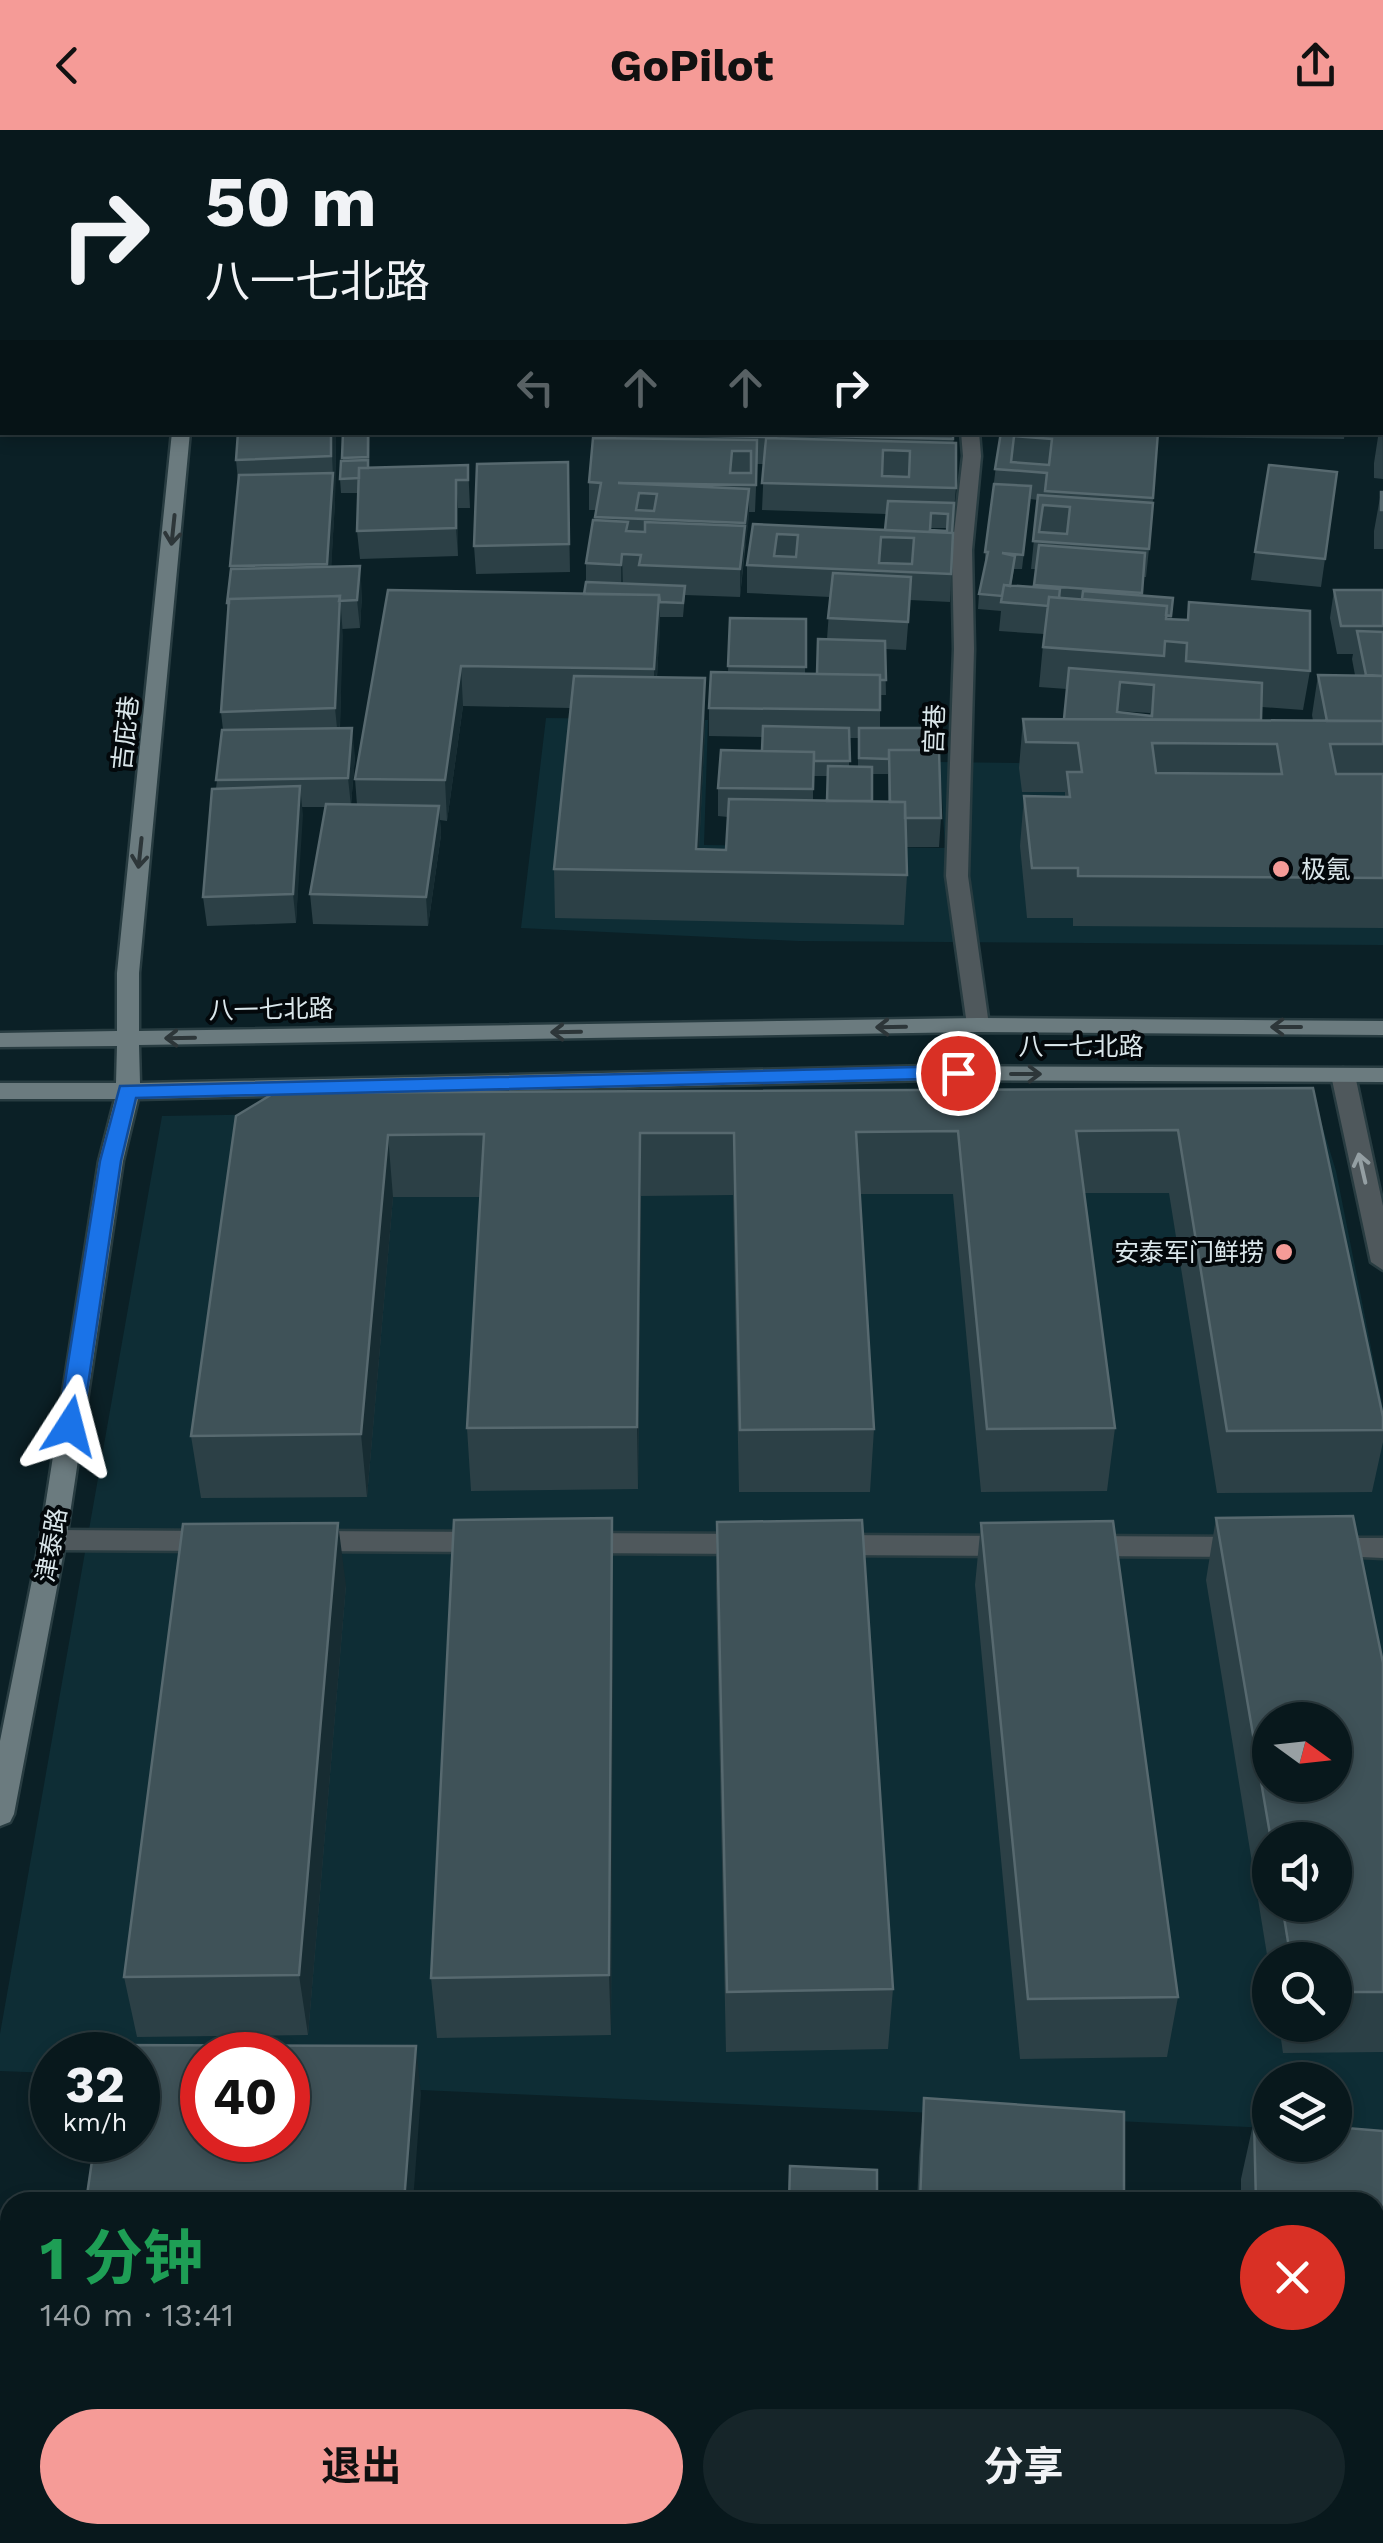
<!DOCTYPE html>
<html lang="zh">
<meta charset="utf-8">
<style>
:root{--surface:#08181c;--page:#162529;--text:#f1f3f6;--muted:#98a0a3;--line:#29373b;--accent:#f59b97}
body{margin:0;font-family:"Work Sans","Noto Sans SC",sans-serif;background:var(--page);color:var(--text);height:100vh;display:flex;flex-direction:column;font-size:38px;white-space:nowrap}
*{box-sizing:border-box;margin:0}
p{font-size:32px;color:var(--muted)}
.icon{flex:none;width:55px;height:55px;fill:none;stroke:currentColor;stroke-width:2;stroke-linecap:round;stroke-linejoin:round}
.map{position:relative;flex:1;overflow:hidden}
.side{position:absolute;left:0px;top:2062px;width:1385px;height:352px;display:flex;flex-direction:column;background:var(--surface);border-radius:30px 30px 0 0;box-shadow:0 5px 15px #0003,0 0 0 2px var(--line)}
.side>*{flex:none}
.hud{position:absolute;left:0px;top:0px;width:1385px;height:305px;box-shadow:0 5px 15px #0003,0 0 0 2px var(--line);background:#08181c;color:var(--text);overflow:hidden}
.needle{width:65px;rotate:105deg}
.tools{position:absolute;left:1252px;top:1572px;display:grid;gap:20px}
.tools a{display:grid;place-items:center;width:100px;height:100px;border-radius:50%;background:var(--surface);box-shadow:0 5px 15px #0003,0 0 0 2px var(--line);font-size:50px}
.speed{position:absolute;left:30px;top:1902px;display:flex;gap:20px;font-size:50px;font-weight:700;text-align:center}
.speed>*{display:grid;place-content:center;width:130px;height:130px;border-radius:50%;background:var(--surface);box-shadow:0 5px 15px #0003,0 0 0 2px var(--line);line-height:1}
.speed small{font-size:25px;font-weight:400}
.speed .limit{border:15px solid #d22;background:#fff;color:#111}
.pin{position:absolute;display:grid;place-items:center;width:85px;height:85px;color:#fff;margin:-42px;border:5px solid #fff;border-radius:50%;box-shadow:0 2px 10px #0007}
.me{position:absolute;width:110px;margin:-55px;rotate:9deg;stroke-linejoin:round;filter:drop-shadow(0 0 8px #0008)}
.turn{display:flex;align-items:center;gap:35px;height:210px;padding:0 40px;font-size:45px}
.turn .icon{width:130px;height:130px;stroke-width:2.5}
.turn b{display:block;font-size:70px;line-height:85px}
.lanes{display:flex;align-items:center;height:95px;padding:0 40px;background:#0003;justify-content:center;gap:50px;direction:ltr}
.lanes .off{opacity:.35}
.round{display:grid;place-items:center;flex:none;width:105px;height:105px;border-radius:52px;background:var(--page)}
.headline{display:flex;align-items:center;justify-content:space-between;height:170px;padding:0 40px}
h1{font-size:60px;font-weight:700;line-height:75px;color:#1e9e55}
.action{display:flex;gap:20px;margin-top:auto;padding:20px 40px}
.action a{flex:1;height:115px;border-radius:60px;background:var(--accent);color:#111;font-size:40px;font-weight:700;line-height:115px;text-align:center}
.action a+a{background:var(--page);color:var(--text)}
header{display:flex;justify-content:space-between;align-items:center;height:130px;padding:0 40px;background:var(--accent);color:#111;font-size:45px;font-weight:700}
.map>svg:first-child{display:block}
.built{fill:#0e2d35;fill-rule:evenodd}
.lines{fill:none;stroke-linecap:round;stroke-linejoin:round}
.street-casing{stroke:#283c41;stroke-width:5}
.secondary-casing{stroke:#283c41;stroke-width:5}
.street{fill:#4f585c;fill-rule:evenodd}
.secondary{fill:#6b7b7f;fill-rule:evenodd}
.wall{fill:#2c4046;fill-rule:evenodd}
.shaded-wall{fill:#172c32}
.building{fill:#3f5258;stroke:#57696f;stroke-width:2.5;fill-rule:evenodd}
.oneway{stroke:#2d3639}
.oneway2{stroke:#949fa3}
.route{fill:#1a73e8;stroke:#114b97;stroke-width:2.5}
.poi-dot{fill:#f59b97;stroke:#03080b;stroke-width:4}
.labels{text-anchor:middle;stroke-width:8;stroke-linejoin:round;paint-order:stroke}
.street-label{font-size:25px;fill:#dae6ea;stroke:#03080b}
.poi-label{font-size:25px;fill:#dae6ea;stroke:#03080b;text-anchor:start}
</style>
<header><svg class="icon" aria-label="back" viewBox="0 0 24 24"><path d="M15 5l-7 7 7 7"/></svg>GoPilot<svg class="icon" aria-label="share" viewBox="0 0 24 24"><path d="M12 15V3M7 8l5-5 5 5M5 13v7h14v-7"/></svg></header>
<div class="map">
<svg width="1383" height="2413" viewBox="0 0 1383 2413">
<rect width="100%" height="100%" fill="#0b2026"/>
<!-- built -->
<path class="built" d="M546,588l162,2 -4,125 241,3 -5,-86 443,6v177l-585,-4 -277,-13z
M1314,969l22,72 47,237v725l-48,-2v-51h-65v48l-982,-44v-29h-236v18l-52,-2v-37l162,-918zM1270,1590h65v65h-65zM1270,1710h65v65h-65zM1270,1830h65v65h-65z"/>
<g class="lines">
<defs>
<path id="street" d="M938,0h16v2h-16z
M961,302h18l2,24 -9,94 2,99 -6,227 21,149 -11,7 -11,-7 -21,-149 8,-227 -2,-99 11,-94z
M1343,938l12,7 28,131v64l-12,-8 -40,-187z
M53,1400l160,1 9,3 4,7 -4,7 -9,3 -160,-1 -9,-3 -4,-7 4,-7z
M308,1401l180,1 9,3 4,7 -4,7 -9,3 -180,-1 -9,-3 -4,-7 4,-7z
M578,1403l170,1 9,3 4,7 -4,7 -9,3 -170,-1 -9,-3 -4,-7 4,-7z
M833,1405l180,1 9,3 4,7 -4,7 -9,3 -180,-1 -9,-3 -4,-7 4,-7z
M1083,1406l160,1 9,3 4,7 -4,7 -9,3 -160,-1 -9,-3 -4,-7 4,-7z
M1328,1408h55v20l-64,-3 -4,-7 4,-7z"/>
<path id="secondary" d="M172,302h18l-51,541v58l839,-13 405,3v14l-405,-3 -839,13 1,38 791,-17 452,2v14l-452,-2 -793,19 -15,62 -57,379 -52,274 -4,8 -10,4v-85l40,-201 59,-379 16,-62h-115v-16h116l1,-37 -117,1v-14l117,-2v-58z
M0,2384h10v21h15l-3,7 -22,1z
M103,2405h124l3,8h-124z"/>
</defs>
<!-- street casing -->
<use href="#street" class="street-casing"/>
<!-- secondary casing -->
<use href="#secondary" class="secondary-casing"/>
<!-- street -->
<use href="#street" class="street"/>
<!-- secondary -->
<use href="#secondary" class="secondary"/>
</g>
<!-- wall -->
<path class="wall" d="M1361,0h22v26l-1,-24h-20z
M1382,56l1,293 -9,-1v-15l4,-26 -2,-5h6z
M238,302h98l-1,69 -4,66 31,27 -2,34 -18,1 -2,99 15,28 -4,49h6l-2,-26 33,-189 196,4 2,-12v-19l10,-53h-7v-28l29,-44v-6h147l-1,24 17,-18v-6h172l3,56 -4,45h1l-3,69 -40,-2 -4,50 -21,-1 1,46h-6v33l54,22 7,68 -2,29h-33l1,28 -3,50 -349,-7 -1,-49 16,-161 -107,-2 -16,115 -7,-1 1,15 -13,91 -115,-2 -3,-30 16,-87h-24l-6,116 -89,3 -4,-29 20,-167 -2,-18 7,-99 -1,-10 11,-122 -2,-21zM757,334h7l-2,46 124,4 -1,16 -132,-6 -6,41v28l83,4 -3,42 -10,35h-12l1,-55 -76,-1 -2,54 -19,36v28l54,1 -1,14 -44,37v28l10,1 -2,33 -27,-1 6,-122v-49h-48l3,-61h23l2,-22 55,2 9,-85h6zM930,398h17v3l-17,-1zM849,608h9v28h-9zM872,644h16v28l-16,-1zM813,646h14v25l-14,-1z
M343,302h27l-1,36 99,-3 2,43h-12v48l-98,3 -3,-28 2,-38h-18l-1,-14 3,-18z
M991,302h354l-1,7 -186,-2 -9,112 -3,28h-3l-1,18 31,3 -2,21 16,1 2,-18 121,69 -7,39 -41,-3 -1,13 52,1 -1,-6 6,-40h37l-3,-16 1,-5h-16l-7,-36 4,-28h49v338l-310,-2v-8h-46l-7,-72 4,-50 41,1v-5h-43l-3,-24 4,-49h41l3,-30 -28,-2 5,-53 -45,-3 2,-20 -23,-2 1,-15 6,-27v-15l15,-117h-9zM1030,369l8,1 -7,69h5l-3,18 -22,-1 3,-17h8zM1117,581l33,2v2l-33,-3z
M568,332l2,110 -94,2 -2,-28z
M1269,335l56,94 -4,28 -70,-7z
M1381,362h2v57h-9v-18z
M1313,958l70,329v25l-11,50 -155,1 -48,-300h-85l31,235 -8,63 -126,1 -28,-298h-93l14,235 -4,63h-131l-6,-297 -92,1 -3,293 -167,2 -4,-63 14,-231h-88l-26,300 -166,1 -10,-62 45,-320z
M612,1388l1,63 -2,454 -174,3 -6,-60z
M1216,1388l167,145v389l-100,1 -4,-28h56v-65h-65v13l-64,-393zM1270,1710h65v65h-65z
M717,1392l176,467 -5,60 -162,3 -10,-468z
M981,1393l197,474 -11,60 -147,2 -45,-474z
M346,1455l-38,450 -171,2 -13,-60z
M924,1968l200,104h-207l2,-45z
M1254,1990l129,11v398l-8,-1v-326h-134v-23z"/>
<!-- shaded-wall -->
<path class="shaded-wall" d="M331,302h5l-1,69 -5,91 -3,-28 6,-87z
M456,350l2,28v48l-2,-28z
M749,359v28l-4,34v-28z
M745,396l-1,28 -4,43v-28z
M622,424l1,28 -2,11v-28z
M360,436l2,28 -2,34 -3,-28z
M659,465l1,39 -6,75v-40z
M340,466l3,40 -4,112 -4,-40z
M461,536l2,40 -16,115 -2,-41z
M705,548v49l-7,144 -2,-22z
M352,598l3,28 -4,50 -3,-28z
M300,656l3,29 -7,108 -3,-29z
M439,676l2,29 -13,91 -2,-29z
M640,1003l1,63 -3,293 -1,-62z
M388,1005l5,62 -26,300 -6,-63z
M612,1388l1,63 -2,454 -2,-60z
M338,1393l8,62 -38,450 -9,-60z
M416,1916l5,48 -8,108h-9z"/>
<!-- building -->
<path class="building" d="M255,0h116l-1,2h-115z
M402,0h380v2h-381z
M803,0h93v2h-92z
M904,0h32v2h-32z
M970,0h27v2h-27z
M1091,0h42v2h-42z
M1147,0h49v2h-49z
M1219,0h129l1,2h-130z
M238,302h93v24l-95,4z
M343,302h25v25l-26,1z
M618,302h147l-1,5 -146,-3z
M781,302h172v7l-172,-4z
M1001,302h157l-5,66 -108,-7 2,-18 -52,-4zM1014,306l38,3 -3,26 -38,-3z
M593,308l164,2 -1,45 -138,-2 131,6 -4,34 -150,-6 6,-34 -12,-1zM732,321h19v22h-21zM639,363l18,1 -3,17 -18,-1z
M766,308l190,5v45l-194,-5zM883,320l27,1 -1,26 -27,-1z
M368,330v8h-9v10l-19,1 1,-18z
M568,332l1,82 -95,2 3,-82z
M468,335v15h-12v48l-99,3 2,-63z
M1269,335l68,7 -12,87 -70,-7z
M333,343l-6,91 -97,2 9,-91z
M994,354l37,2 -8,69 -21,-2 13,3 -5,30 -6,-1 -2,11 -23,-2 9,-42h-3z
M1381,362h2v18h-2z
M1038,365l115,8 -4,46 -116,-8zM1043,375l27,2 -3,27 -28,-2z
M888,371l66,2 -2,30 -67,-3zM931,383l17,1 -1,17 -17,-1z
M593,390l35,2 -2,9 19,1v-10l100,4 -5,43 -101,-4 2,-10 -19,-1 -1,11 -35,-2z
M753,394l200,9 -2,41 -204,-9zM777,404l21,1 -2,22 -22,-1zM881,407l33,1 -2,26 -33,-1z
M1039,415l106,8 -3,40 -108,-8z
M360,436l-3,34 -18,1 1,-5 -111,3v4h-2l4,-34z
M833,443l78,4 -3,45 -80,-4z
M586,452l99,4 -2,17 -23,-1 -1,-7 -75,-1z
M1004,455l56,4 -1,9 -10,-1 -1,9 -47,-4z
M388,460l271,5 -5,74 -193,-3 -16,114 -90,-1z
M1334,460h49v36h-42z
M1083,461l90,7 -2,18 -5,-1 1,-9 -85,-7z
M340,466l-5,112 -114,4 8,-113z
M1049,467l118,9 -1,13 22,1 1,-18 121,9v60l-124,-10 1,-18 -22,-2 -1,15 -121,-9z
M730,488l76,1v48l-78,-1z
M1357,501l26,1v44l-17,-1z
M818,509l67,2 1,39h-6v-5l-63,-1z
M1069,538l193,15 -1,37 -197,-1zM1120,552l34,3 -2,31 -35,-4z
M711,542l169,3v35l-171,-2z
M1318,545l65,1v45h-56z
M574,546l131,2 -9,171 30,1 3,-51 176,3 2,73 -353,-6z
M1023,589l360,2v23h-53l6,30h47v104l-305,-2v-8h-46l-8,-72 46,1 -3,-25h15l-4,-29 -52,-1zM1152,613l125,1 5,30 -126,-1z
M763,596l86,2 1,33h-36v-9l-52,-1z
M352,598l-4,50 -132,2 6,-50z
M859,598h74l1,22h-45v9l-30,-1z
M721,620l93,2 -1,37 -95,-1z
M889,620h50l2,68h-36v-16h-15z
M828,636l44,1v34h-45z
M300,656l-7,108 -90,3 9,-108z
M326,674l113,2 -13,91 -116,-3z
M1313,958l70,329v13l-156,1 -49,-301 -102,1 39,297 -128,1 -29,-298 -102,1 18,297 -134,1 -6,-297h-94l-3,294 -170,1 17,-294 -96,1 -27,299 -170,2 45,-320 38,-23z
M1353,1386l30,147v329h-48v-32h-44l-9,-55h53v-65h-64l-55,-322zM1270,1590h65v65h-65z
M612,1388l-3,457 -178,3 23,-458z
M862,1390l31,469 -166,3 -10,-470z
M1113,1391l65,476 -150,2 -47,-476z
M338,1393l-39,452 -175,2 59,-453z
M110,1915l306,1 -12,156h-318l9,-62h43v-85h-30zM202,1925h86v85h-86z
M924,1968l200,14v90h-204z
M1254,1990l16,2v23h65v-18l48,4v341l-8,-1v-269h-119z
M790,2036l87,4v32h-88z"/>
<!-- one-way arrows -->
<defs><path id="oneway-shaft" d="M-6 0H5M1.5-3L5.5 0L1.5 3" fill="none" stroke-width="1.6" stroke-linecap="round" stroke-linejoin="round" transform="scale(2.5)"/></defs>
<g class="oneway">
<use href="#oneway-shaft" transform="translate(173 400) rotate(96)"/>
<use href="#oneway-shaft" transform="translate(140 723) rotate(96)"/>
<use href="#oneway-shaft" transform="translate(891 897) rotate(179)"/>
<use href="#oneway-shaft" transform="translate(1286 897) rotate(-180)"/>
<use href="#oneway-shaft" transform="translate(566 902) rotate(179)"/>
<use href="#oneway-shaft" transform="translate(180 908) rotate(179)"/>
<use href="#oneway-shaft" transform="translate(1026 944)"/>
</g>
<use class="oneway2" href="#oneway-shaft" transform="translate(1362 1038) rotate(-103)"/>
<!-- route -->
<path class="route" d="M958,936l7,2 3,5 -3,5 -829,20 -15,63 -39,265 -12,8 -12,-8 42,-265 20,-75z"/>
<!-- markers -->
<g class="poi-dot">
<circle cx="1281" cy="739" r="10"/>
<circle cx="1284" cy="1122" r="10"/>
</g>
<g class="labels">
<!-- street labels -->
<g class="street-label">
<text transform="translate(934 599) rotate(-88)" y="9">宫巷</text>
<text transform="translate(125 603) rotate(-84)" y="9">吉庇巷</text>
<text transform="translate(271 879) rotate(-1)" y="9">八一七北路</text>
<text x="1081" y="925">八一七北路</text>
<text transform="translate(51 1415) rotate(-80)" y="9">津泰路</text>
</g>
<!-- poi labels -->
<g class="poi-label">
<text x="1301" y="748">极氪</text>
<text x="1264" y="1131" text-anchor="end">安泰军门鲜捞</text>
</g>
</g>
</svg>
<div class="tools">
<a><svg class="needle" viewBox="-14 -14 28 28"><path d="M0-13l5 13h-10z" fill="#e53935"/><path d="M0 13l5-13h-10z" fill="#98a0a3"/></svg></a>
<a><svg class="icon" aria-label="sound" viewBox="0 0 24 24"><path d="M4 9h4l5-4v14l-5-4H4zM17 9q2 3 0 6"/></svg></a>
<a><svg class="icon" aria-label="search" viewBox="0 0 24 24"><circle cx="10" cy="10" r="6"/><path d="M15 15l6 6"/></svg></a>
<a><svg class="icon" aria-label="layers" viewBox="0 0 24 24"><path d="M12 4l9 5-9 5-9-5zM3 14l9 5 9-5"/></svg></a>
</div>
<div class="speed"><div>32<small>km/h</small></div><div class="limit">40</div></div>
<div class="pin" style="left:958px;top:943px;background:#d93025"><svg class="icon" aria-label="arrive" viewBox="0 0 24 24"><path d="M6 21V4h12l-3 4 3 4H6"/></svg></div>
<svg class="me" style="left:70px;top:1296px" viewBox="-20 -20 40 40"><path d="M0-17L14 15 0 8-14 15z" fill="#1a73e8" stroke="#fff" stroke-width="4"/></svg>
<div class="hud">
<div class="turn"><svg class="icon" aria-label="right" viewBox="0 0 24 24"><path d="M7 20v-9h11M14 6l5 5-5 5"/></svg><div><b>50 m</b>八一七北路</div></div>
<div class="lanes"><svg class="icon off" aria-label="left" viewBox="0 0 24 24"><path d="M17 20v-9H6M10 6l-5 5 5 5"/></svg><svg class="icon off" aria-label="ahead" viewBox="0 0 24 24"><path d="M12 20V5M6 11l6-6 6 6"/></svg><svg class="icon off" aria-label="ahead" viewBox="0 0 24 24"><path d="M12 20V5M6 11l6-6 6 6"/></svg><svg class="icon" aria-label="right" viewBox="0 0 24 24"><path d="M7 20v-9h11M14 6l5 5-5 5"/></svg></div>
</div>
<section class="side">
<div class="headline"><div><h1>1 分钟</h1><p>140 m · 13:41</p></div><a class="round" style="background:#d93025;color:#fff"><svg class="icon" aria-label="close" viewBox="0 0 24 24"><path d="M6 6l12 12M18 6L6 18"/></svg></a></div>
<div class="action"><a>退出</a><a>分享</a></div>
</section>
</div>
